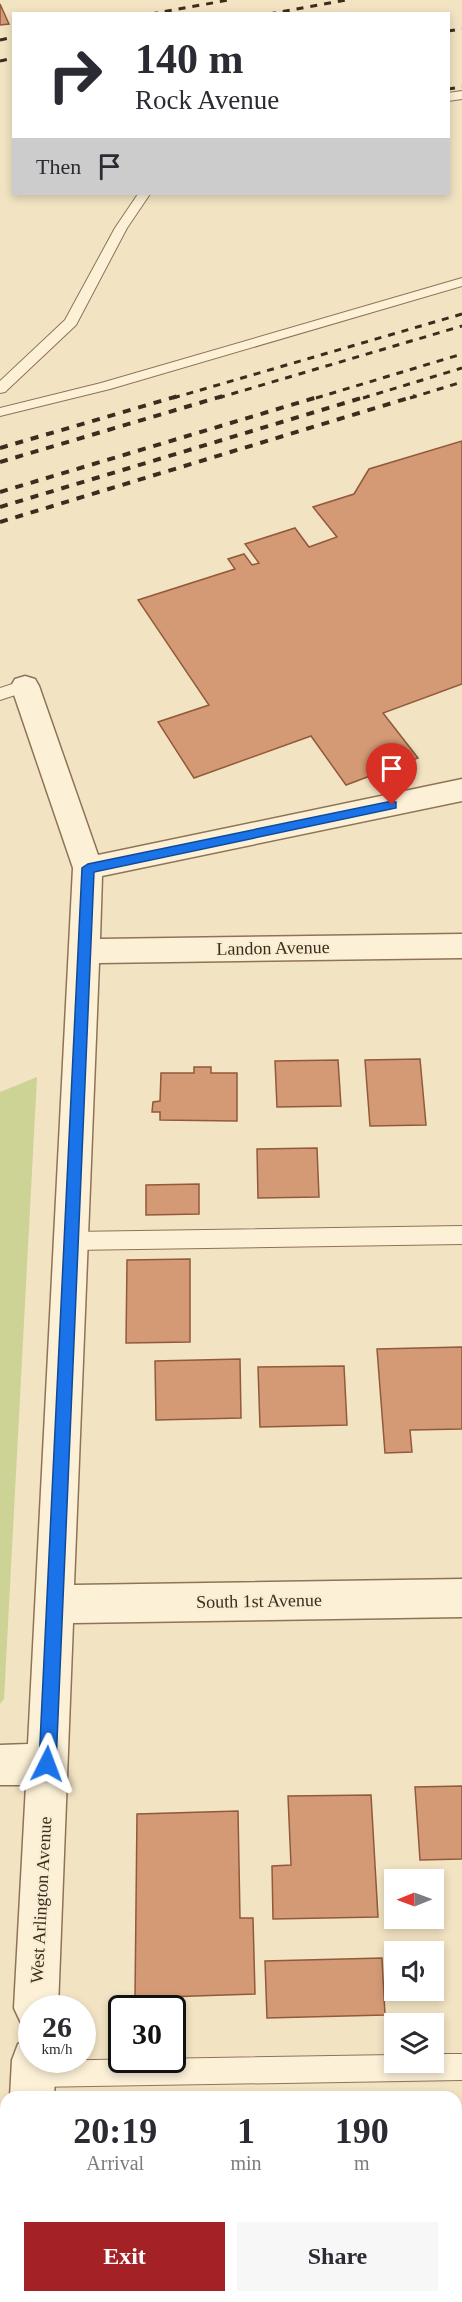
<!DOCTYPE html>
<style>
:root{--surface:#fff;--page:#f7f7f7;--text:#2b2b33;--muted:#7c7c81;--accent:#a42126}
body{margin:0;font-family:"Times New Roman",serif;background:var(--page);color:var(--text);height:100vh;display:flex;flex-direction:column;font-size:22px;white-space:nowrap}
*{box-sizing:border-box;margin:0}
p{font-size:20px;color:var(--muted)}
.icon{flex:none;width:33px;height:33px;fill:none;stroke:currentColor;stroke-width:2;stroke-linecap:round;stroke-linejoin:round}
.map{position:relative;flex:1;overflow:hidden}
.panel{position:absolute;left:0px;top:2091px;width:462px;height:212px;display:flex;flex-direction:column;background:var(--surface);border-radius:18px 18px 0 0;box-shadow:0 3px 9px #0003}
.panel>*{flex:none}
.top-card{position:absolute;left:12px;top:12px;width:438px;height:183px;border-radius:0px;box-shadow:0 3px 9px #0003;background:#fff;color:var(--text);overflow:hidden}
.needle{width:39px;rotate:269deg}
.controls{position:absolute;left:384px;top:1869px;display:grid;gap:12px}
.controls a{display:grid;place-items:center;width:60px;height:60px;border-radius:0px;background:var(--surface);box-shadow:0 3px 9px #0003;font-size:30px}
.speed{position:absolute;left:18px;top:1995px;display:flex;gap:12px;font-size:30px;font-weight:700;text-align:center}
.speed>*{display:grid;place-content:center;width:78px;height:78px;border-radius:50%;background:var(--surface);box-shadow:0 3px 9px #0003;line-height:1}
.speed small{font-size:15px;font-weight:400}
.speed .limit{border:3px solid #111;border-radius:9px;background:#fff;color:#111}
.pin{position:absolute;display:grid;place-items:center;width:51px;height:51px;color:#fff;margin:-62px -26px;border-radius:50% 50% 50% 0;rotate:-45deg;box-shadow:0 0 6px #0007}
.pin .icon{rotate:45deg}
.me{position:absolute;width:66px;margin:-33px;rotate:3deg;stroke-linejoin:round;filter:drop-shadow(0 0 4px #0008)}
.turn{display:flex;align-items:center;gap:21px;height:126px;padding:0 24px;font-size:27px}
.turn .icon{width:78px;height:78px;stroke-width:2.5}
.turn b{display:block;font-size:42px;line-height:51px}
.then{display:flex;align-items:center;height:57px;padding:0 24px;background:#0003;gap:12px;font-size:22px}
.eta{display:flex;justify-content:space-evenly;align-items:center;height:102px;text-align:center}
.eta b{font-size:36px;font-weight:600;line-height:42px}
.action{display:flex;gap:12px;margin-top:auto;padding:12px 24px}
.action a{flex:1;height:69px;border-radius:0px;background:var(--accent);color:#fff;font-size:24px;font-weight:600;line-height:69px;text-align:center}
.action a+a{background:var(--page);color:var(--text)}
.map>svg:first-child{display:block}
.green{fill:#cdd295}
.building{fill:#d49a75;stroke:#915a3b;stroke-width:1.5}
.lines{fill:none;stroke-linecap:round;stroke-linejoin:round}
.service-casing{stroke:#8f7357;stroke-width:2}
.minor-casing{stroke:#8f7357;stroke-width:3}
.service{fill:#fcf0d7;fill-rule:evenodd}
.minor{fill:#fcf0d7;fill-rule:evenodd}
.rail-far1{stroke:#3d2c1d;stroke-width:3;stroke-dasharray:7 7;stroke-linecap:butt}
.rail{stroke:#3d2c1d;stroke-width:4;stroke-dasharray:8 8;stroke-linecap:butt}
.route{fill:#1a73e8;stroke:#114b97;stroke-width:1.5}
.labels{text-anchor:middle;stroke-width:4.5;stroke-linejoin:round;paint-order:stroke}
.street-label{font-size:18px;fill:#3d2c1d;stroke:#f9edd3}
</style>
<div class="map">
<svg width="462" height="2302" viewBox="0 0 462 2302">
<rect width="100%" height="100%" fill="#f2e3c3"/>
<!-- green -->
<path class="green" d="M37,1077l-33,622 -4,5v-612z"/>
<!-- building -->
<path class="building" d="M0,4l9,20 -9,1z
M462,441v243l-79,29 35,45 -72,27 -35,-49 -117,42 -36,-56 51,-17 -71,-105 97,-31 -7,-10 16,-5 8,11 7,-2 -14,-19 50,-16 14,19 28,-10 -24,-30 41,-13 15,-25z
M420,1059l6,66 -56,1 -5,-66z
M338,1060l3,46 -64,1 -2,-46z
M194,1067h17v6h26v48l-77,-1v-8h-8l1,-10 7,-1 1,-28h33z
M317,1148l2,49 -61,1 -1,-49z
M199,1184v30l-53,1v-30z
M190,1259v83l-64,1 1,-83z
M462,1347v82l-52,1 2,22 -27,1 -8,-104z
M240,1359l1,59 -85,2 -1,-59z
M344,1366l3,59 -87,2 -2,-60z
M462,1786v73l-42,1 -5,-73z
M371,1795l7,122 -105,2 -1,-53 19,-1 -3,-69z
M238,1811l2,107h13l2,76 -120,4 2,-184z
M382,1958l3,57 -118,3 -2,-57z
M286,2296h97v6h-96z"/>
<g class="lines">
<defs>
<path id="service" d="M462,91v8l-14,2v-8z
M138,194h12l-23,34 -51,97 -71,67 -5,1v-12l65,-61 50,-92z
M462,278v8l-352,103 -110,27v-8l101,-25z
M25,680l6,2 2,4 -2,4 -31,10v-12z
M462,1226v18l-390,6 -7,-3 -3,-6 3,-6 7,-3z
M434,2054h28v26l-429,7 -9,-4 -4,-9 4,-9 9,-4 361,-6v7h40z
M0,2152h6v26h-6z"/>
<path id="minor" d="M25,676l10,3 4,7 59,169 364,-76v22l-360,75 -2,63 362,-5v24l-363,5 -25,622 388,-6v38l-389,6 -15,385h-26v20l-11,-5 -7,-15 12,-223h-26v-40l28,-1 45,-876 -62,-182 4,-7z
M32,2039v21h24l-2,37h-44l2,-37 6,-16z
M6,2280v16h40l-1,6h-45v-7z"/>
</defs>
<!-- service casing -->
<use href="#service" class="service-casing"/>
<!-- minor casing -->
<use href="#minor" class="minor-casing"/>
<!-- service -->
<use href="#service" class="service"/>
<!-- minor -->
<use href="#minor" class="minor"/>
<!-- rail-far1 -->
<path class="rail-far1" d="M151,14l78,-14
M269,14l77,-14
M448,31l14,-2
M0,40l14,-3
M0,61l14,-3
M448,89l14,-2
M173,398l289,-84
M218,398l244,-72
M316,398l146,-44
M363,398l99,-30
M410,398l52,-16"/>
<!-- rail -->
<path class="rail" d="M0,448l178,-52
M0,462l223,-66
M0,492l321,-96
M0,507l368,-111
M0,522l415,-126"/>
</g>
<!-- route -->
<path class="route" d="M392,801l4,1v6l-302,64 -38,892 -3,6 -6,3 -6,-3 -2,-6 43,-896 6,-4z"/>
<g class="labels">
<!-- street labels -->
<g class="street-label">
<text transform="translate(273 948) rotate(-1)" y="6">Landon Avenue</text>
<text transform="translate(259 1601) rotate(-1)" y="6">South 1st Avenue</text>
<text transform="translate(41 1900) rotate(-87)" y="6">West Arlington Avenue</text>
</g>
</g>
</svg>
<div class="controls">
<a><svg class="needle" viewBox="-14 -14 28 28"><path d="M0-13l5 13h-10z" fill="#e53935"/><path d="M0 13l5-13h-10z" fill="#7c7c81"/></svg></a>
<a><svg class="icon" aria-label="sound" viewBox="0 0 24 24"><path d="M4 9h4l5-4v14l-5-4H4zM17 9q2 3 0 6"/></svg></a>
<a><svg class="icon" aria-label="layers" viewBox="0 0 24 24"><path d="M12 4l9 5-9 5-9-5zM3 14l9 5 9-5"/></svg></a>
</div>
<div class="speed"><div>26<small>km/h</small></div><div class="limit">30</div></div>
<div class="pin" style="left:392px;top:805px;background:#d93025"><svg class="icon" aria-label="arrive" viewBox="0 0 24 24"><path d="M6 21V4h12l-3 4 3 4H6"/></svg></div>
<svg class="me" style="left:47px;top:1764px" viewBox="-20 -20 40 40"><path d="M0-17L14 15 0 8-14 15z" fill="#1a73e8" stroke="#fff" stroke-width="4"/></svg>
<div class="top-card">
<div class="turn"><svg class="icon" aria-label="right" viewBox="0 0 24 24"><path d="M7 20v-9h11M14 6l5 5-5 5"/></svg><div><b>140 m</b>Rock Avenue</div></div>
<div class="then">Then<svg class="icon" aria-label="arrive" viewBox="0 0 24 24"><path d="M6 21V4h12l-3 4 3 4H6"/></svg></div>
</div>
<section class="panel">
<div class="eta">
<div><b>20:19</b><p>Arrival</p></div>
<div><b>1</b><p>min</p></div>
<div><b>190</b><p>m</p></div>
</div>
<div class="action"><a>Exit</a><a>Share</a></div>
</section>
</div>
